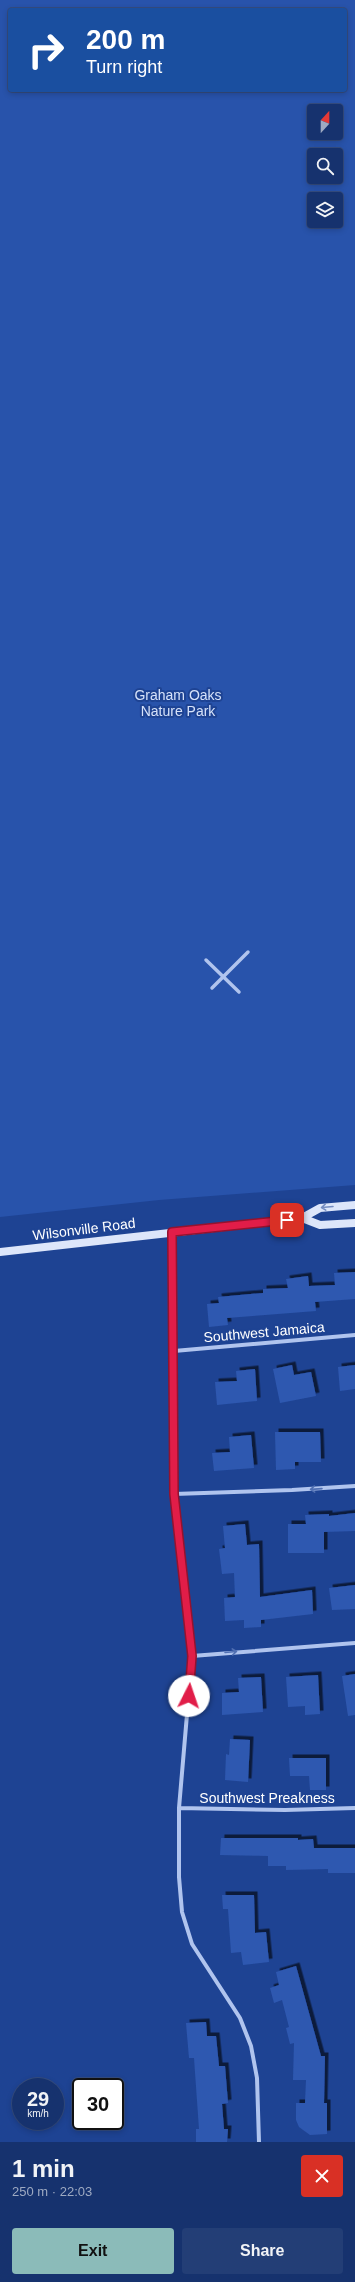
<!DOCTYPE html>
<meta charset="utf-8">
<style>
:root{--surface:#16326e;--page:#233e76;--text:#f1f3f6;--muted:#9eaac2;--line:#354d81;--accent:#8bbbb9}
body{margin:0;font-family:Helvetica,sans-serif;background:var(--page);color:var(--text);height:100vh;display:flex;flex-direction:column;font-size:15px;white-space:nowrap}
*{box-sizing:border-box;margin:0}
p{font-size:13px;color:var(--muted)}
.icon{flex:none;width:22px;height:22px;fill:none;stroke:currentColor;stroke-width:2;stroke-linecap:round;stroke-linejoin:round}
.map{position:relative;height:2142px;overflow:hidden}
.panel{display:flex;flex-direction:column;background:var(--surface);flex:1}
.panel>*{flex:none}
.banner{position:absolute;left:8px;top:8px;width:339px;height:84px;border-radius:4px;box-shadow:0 2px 6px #0003,0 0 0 1px var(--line);background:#1a4fa0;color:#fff;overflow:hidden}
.needle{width:26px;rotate:21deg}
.buttons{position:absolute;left:307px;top:104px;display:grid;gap:8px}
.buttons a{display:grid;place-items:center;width:36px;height:36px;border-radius:4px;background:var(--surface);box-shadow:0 2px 6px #0003,0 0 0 1px var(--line);font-size:20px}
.speed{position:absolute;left:12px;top:2078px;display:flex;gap:8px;font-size:20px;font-weight:700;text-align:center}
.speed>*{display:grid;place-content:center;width:52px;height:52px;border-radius:50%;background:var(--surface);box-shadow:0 2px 6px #0003,0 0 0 1px var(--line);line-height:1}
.speed small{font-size:10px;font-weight:400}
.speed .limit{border:2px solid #111;border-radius:6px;background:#fff;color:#111}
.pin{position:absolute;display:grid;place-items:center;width:34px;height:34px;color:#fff;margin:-17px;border-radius:8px;box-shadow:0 2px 6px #0006}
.me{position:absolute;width:44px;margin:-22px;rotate:4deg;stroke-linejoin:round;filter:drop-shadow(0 0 3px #0008)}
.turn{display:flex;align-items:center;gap:14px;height:84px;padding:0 12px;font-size:18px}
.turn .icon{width:52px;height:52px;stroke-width:2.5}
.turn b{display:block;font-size:28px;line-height:34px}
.round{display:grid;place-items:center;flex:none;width:42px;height:42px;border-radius:4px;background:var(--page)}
.headline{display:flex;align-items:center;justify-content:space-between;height:68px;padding:0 12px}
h1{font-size:24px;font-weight:800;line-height:30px}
.primary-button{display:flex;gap:8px;margin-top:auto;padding:8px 12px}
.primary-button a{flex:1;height:46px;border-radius:4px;background:var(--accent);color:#111;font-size:16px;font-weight:800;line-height:46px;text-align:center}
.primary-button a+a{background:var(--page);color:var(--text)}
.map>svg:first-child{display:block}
.green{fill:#2853ab;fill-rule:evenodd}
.building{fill:#2e58b0;filter:url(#shadow)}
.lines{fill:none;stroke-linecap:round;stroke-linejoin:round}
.pedestrian{stroke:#b0c4ee;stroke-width:3.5}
.minor{stroke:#b0c4ee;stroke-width:4}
.secondary{stroke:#dde6fa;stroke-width:8}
.oneway{stroke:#748cc1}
.oneway2{stroke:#5170b3}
.route-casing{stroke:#92132f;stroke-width:10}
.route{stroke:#e11d48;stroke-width:7}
.labels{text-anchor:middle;stroke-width:4;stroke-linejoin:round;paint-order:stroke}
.park-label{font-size:14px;fill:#d6e2fa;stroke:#1e4393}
.street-label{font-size:14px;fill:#fff;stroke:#1e4393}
</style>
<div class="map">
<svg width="355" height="2142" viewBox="0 0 355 2142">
<defs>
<filter id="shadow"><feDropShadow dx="3.5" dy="-3.5" stdDeviation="0" flood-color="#0009"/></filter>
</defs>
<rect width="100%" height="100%" fill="#1e4393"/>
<!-- green -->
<path class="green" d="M0,0h355v1185l-196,15 -159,17zM10,10h335v80h-335zM314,111h22v22h-22zM314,155h22v22h-22zM314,199h22v22h-22z"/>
<!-- building -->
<path class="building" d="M355,1272v27l-40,3 1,9 -89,7 1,7 -19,2 -2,-23 12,-1 -1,-6 45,-4v-4l25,-1 -2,-9 22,-3 1,10 26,-1 -1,-12z
M292,1365l2,10 17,-3 5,24 -36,7 -7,-34z
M355,1365v24l-15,2 -2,-24z
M255,1369l2,32 -40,4 -2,-23 22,-1 -1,-10z
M275,1432h45l1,30h-26v7l-19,1z
M251,1435l3,33 -40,3 -2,-18 18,-1 -1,-15z
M355,1513v18l-31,1v21h-36v-29h18l-1,-9 24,-1v2z
M245,1524l2,21 12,-1 1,53 52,-7 1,24 -52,6v7l-17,1v-8l-19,1 -1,-23 11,-1 -1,-24 -12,1 -3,-25 6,-1 -2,-22z
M355,1585v24l-23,1 -3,-22z
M355,1674v41l-7,1 -6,-40z
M318,1675l2,39 -15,1v-9l-17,1 -2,-30z
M261,1677l2,35 -41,3v-22l17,-1 -1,-14z
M230,1739l20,1 -2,42 -23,-2 1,-26 3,1z
M289,1758h37v32h-16l-1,-14h-19z
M221,1838h77v2l15,-1 1,9h41v25h-27v-4l-42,1v-4h-18v-10l-48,-1z
M222,1895h32l1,38 11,-1 3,30 -26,3 -2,-13 -10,1 -3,-44h-5z
M296,1966l25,90h4l-1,47h3v31l-17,1 -11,-8 -3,-7v-17h9l1,-23h-13l1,-37 -4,1 -4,-16 3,-1 -7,-27 -8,3 -4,-15 9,-3 -3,-13z
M206,2022l1,14h9l3,30h6l3,37 -6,1 2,25h4l-1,13h-31v-13h3l-5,-71h-5l-3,-35z"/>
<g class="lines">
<!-- pedestrian -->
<path class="pedestrian" d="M206,960l33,32
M212,988l36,-36"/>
<!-- minor -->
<path class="minor" d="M172,1232l2,262 18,162 -13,152v69l3,35 10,32 48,74 11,28 6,32 2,64
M174,1351l181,-16
M174,1494l118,-4 63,-4
M192,1656l163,-13
M179,1808l106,2 70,-2"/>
<!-- secondary -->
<path class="secondary" d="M302,1218l18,7 35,-2
M0,1252l302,-34 18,-10 35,-3"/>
</g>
<!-- one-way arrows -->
<defs><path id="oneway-shaft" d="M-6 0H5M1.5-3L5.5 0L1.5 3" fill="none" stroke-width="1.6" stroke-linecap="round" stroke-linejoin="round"/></defs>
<use class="oneway" href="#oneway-shaft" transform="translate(327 1207) rotate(175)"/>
<g class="oneway2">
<use href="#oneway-shaft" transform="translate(316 1489) rotate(176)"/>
<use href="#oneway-shaft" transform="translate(231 1652) rotate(-5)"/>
</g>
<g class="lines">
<defs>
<path id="route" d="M189,1696l3,-40 -18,-162 -2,-262 115,-12"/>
</defs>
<!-- route casing -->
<use href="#route" class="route-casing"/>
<!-- route -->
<use href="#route" class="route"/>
</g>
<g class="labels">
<!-- park labels -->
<g class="park-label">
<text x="178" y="700">Graham Oaks<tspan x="178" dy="16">Nature Park</tspan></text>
</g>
<!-- street labels -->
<g class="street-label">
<text transform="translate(84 1229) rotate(-7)" y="5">Wilsonville Road</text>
<text transform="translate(264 1332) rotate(-5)" y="5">Southwest Jamaica</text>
<text x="267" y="1803">Southwest Preakness</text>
</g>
</g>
</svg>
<div class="buttons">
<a><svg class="needle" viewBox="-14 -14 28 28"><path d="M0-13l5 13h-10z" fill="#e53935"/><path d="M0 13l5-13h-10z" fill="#9eaac2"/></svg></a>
<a><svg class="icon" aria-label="search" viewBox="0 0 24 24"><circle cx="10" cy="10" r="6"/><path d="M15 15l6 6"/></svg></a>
<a><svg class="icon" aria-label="layers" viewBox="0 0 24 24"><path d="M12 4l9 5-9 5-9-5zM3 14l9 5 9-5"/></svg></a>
</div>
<div class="speed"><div>29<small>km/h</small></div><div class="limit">30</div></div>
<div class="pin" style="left:287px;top:1220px;background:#d93025"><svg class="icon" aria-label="arrive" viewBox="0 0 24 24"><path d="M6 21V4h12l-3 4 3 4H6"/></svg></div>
<svg class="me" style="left:189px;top:1696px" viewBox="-20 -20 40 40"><circle r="19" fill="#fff"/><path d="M0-13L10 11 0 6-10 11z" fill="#e11d48"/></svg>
<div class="banner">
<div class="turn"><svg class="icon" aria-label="right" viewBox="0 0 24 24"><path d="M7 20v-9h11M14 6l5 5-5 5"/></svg><div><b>200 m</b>Turn right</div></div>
</div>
</div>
<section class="panel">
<div class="headline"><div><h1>1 min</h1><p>250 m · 22:03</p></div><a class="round" style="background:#d93025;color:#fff"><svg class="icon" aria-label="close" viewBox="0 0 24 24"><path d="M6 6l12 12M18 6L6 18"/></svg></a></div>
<div class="primary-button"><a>Exit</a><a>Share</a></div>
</section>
